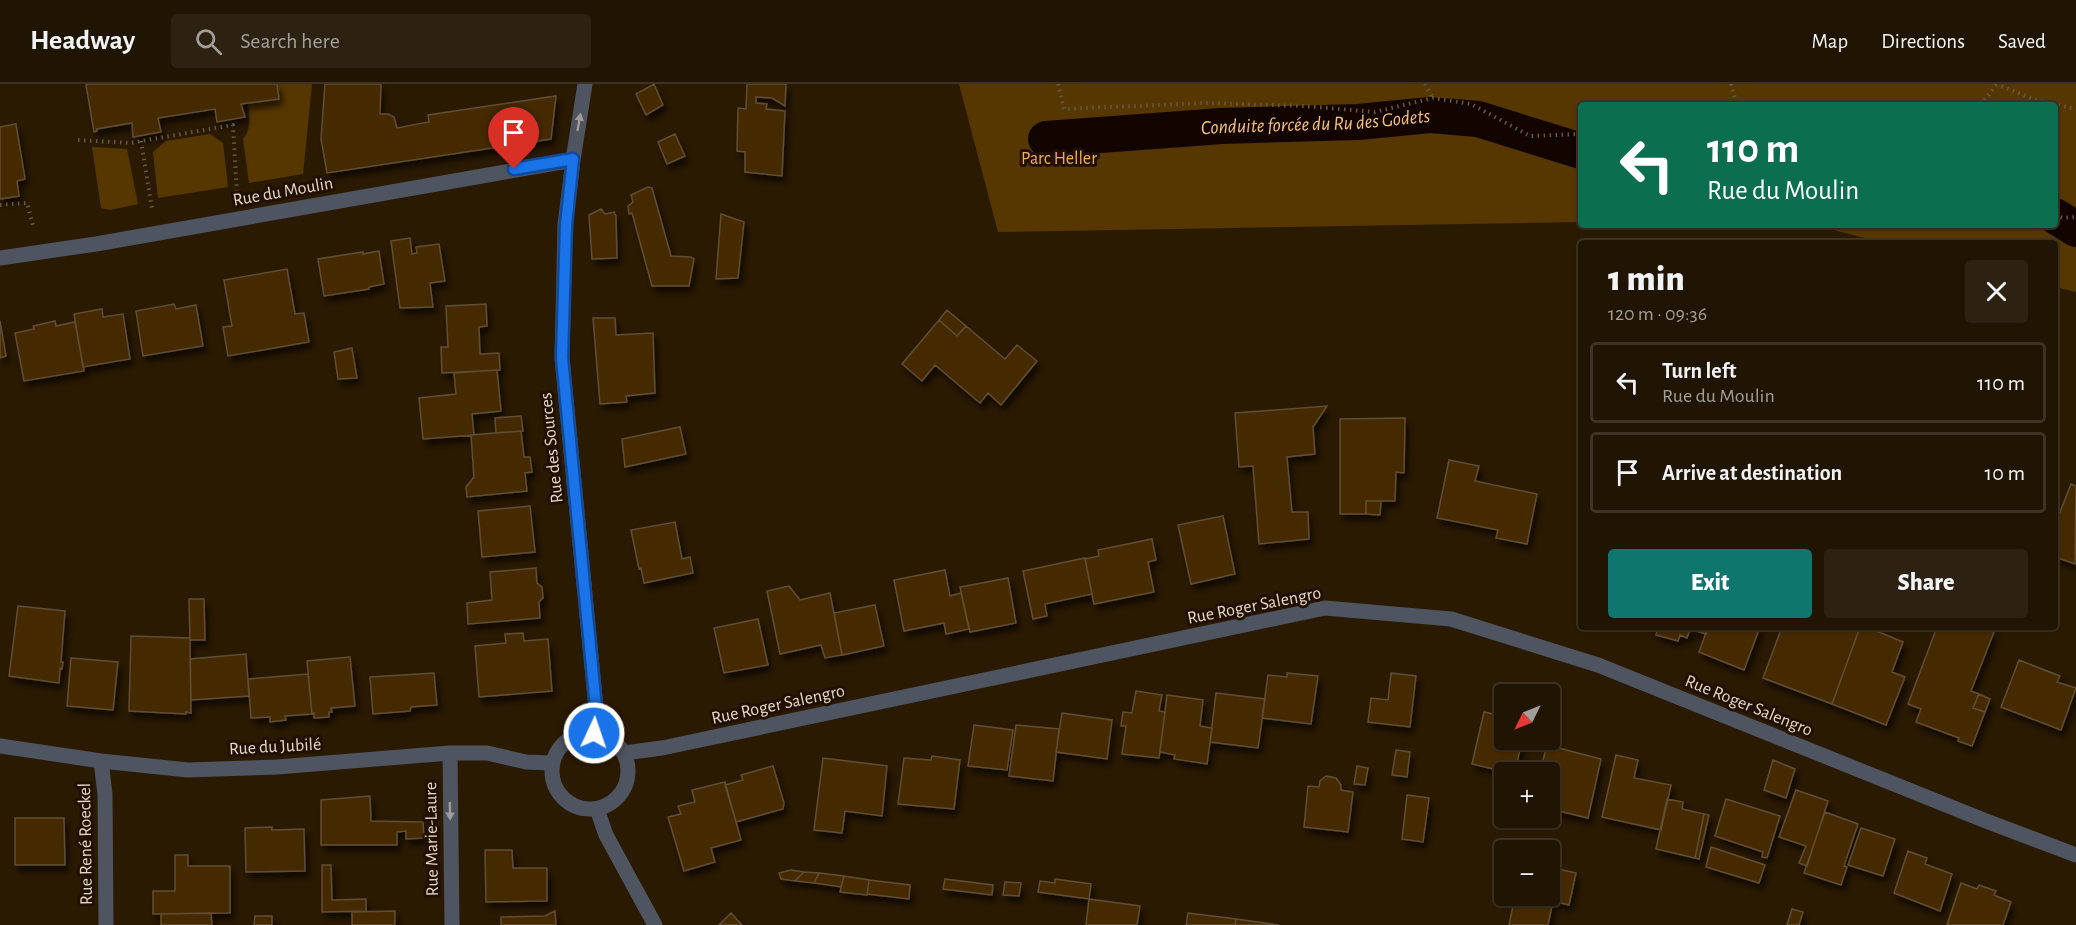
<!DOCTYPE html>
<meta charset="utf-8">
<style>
:root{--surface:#201402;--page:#2d2111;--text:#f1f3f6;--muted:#a29e99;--line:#3d3324;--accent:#0f766e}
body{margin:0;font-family:"Alegreya Sans",sans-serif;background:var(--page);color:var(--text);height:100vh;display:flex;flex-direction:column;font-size:22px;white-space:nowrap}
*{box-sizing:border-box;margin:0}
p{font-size:20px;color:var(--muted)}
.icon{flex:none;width:33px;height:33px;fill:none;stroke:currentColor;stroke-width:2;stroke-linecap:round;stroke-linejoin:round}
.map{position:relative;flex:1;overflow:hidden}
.panel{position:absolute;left:1578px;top:156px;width:480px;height:390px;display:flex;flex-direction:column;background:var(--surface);border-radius:6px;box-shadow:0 2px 4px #0004,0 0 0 2px var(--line)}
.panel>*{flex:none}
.hud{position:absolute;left:1578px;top:18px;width:480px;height:126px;border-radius:6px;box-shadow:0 2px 4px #0004,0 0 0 2px var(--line);background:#0b6e4f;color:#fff;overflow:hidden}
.needle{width:39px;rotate:227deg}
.buttons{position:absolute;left:1494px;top:600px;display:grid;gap:12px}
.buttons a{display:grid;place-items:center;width:66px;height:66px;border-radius:6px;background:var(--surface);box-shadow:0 2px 4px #0004,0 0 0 2px var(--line);font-size:30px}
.pin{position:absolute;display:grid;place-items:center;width:51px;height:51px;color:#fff;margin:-62px -26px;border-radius:50% 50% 50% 0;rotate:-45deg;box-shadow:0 0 6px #0007}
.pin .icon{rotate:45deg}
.me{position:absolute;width:66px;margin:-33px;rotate:3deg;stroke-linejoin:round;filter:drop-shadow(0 0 4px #0008)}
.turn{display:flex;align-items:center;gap:21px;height:126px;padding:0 30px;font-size:27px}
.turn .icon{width:78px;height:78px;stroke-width:2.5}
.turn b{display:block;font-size:42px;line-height:51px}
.round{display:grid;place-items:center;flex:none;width:63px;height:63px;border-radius:6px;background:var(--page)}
.summary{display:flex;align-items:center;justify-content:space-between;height:102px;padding:0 30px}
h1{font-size:36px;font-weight:800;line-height:45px}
.action{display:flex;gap:12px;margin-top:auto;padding:12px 30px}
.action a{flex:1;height:69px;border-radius:6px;background:var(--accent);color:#fff;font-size:24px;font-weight:800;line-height:69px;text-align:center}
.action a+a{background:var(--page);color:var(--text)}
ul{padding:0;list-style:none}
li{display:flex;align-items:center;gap:18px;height:81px;margin:0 12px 9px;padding:0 18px;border:3px solid var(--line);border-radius:6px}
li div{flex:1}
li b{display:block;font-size:22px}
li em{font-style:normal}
header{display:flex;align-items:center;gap:36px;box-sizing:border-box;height:84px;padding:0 30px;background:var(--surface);border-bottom:2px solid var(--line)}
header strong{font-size:28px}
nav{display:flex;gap:33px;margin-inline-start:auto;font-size:21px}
.search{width:420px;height:54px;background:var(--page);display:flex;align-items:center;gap:15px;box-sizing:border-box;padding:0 21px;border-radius:6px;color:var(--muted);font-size:22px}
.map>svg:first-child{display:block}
.green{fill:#573700}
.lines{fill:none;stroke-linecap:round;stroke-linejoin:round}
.canal{stroke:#120500;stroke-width:36}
.building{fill:#452b01;stroke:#614d34;stroke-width:1.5;filter:url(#shadow)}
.path{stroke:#675843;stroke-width:4;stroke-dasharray:1.5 4.5;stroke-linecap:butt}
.minor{stroke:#4e5460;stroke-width:15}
.oneway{fill:#9f9c99}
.route-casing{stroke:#114b97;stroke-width:15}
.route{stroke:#1a73e8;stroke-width:10}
.labels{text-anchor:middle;stroke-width:6;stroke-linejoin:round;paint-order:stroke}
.park-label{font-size:18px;fill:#f4af4a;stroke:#211000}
.street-label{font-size:18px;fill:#e2d6c8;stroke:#211000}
.water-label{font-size:20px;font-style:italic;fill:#f7c075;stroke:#211000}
</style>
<header>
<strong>Headway</strong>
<div class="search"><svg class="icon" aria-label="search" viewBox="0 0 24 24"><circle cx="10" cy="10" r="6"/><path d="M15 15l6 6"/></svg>Search here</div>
<nav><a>Map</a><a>Directions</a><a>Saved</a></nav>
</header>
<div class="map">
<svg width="2076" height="841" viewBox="0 0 2076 841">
<defs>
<filter id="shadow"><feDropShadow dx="3.5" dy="6" stdDeviation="3" flood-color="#0009"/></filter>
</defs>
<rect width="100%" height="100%" fill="#2b1a02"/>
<!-- green -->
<path class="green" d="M276,0h36l-9,90 -54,9 -6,-44c9,-10 6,-23 5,-36l31,-4z
M959,0h1117v208l-21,-5v-44h-171l-70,-18h241v-120h-474v117l-583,10z
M210,50l13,9 5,44 -70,11 -5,-46 13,-11z
M92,63l35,2 11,55 -28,6 -9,-2z"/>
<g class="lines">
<!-- canal -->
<g class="canal">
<path id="s1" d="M1046,55l176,-13 136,-4 72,-7 48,4 103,32"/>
<path d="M2055,132l21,13"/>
</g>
</g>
<!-- building -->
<path class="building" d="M89,0h188l2,15 -38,5 4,13 -28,5 -2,-13 -57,9 3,14 -28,5 -1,-14 -35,6v2l-3,1 -8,-47z
M325,0h56l-1,30h8l6,3 3,11 32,-6 -1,-7 128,-19 -5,43 -224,34 -6,-34z
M654,0l9,21 -17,10 -10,-21z
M747,0h39l-1,22 -13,-8 -16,-1v6l11,1 -1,5 19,2 -3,65 -37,-4v-20l-8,-1 1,-43 8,1z
M16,40l9,55 -8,2 2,15 -19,3v-72z
M675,50l10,22 -18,8 -9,-22z
M648,103l4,1 19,68 20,1 3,2 -5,27h-37l-20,-73 -3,1 -1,-8 5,-4 -2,-7z
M601,125l4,5 9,-2 2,4 1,42 -25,1 -3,-44z
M721,130l23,8 -6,56 -22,1z
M410,154l2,16 5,-1 -1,-6 23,-3 6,37 -15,2 3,24 -33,1 -9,-67z
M379,167l5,33 -15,3v2l-45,7 -6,-37 45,-7v2z
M287,185l8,45 9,-1 5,29 -81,14 -5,-29 9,-1 -8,-46z
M174,220l2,5 20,-4 7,41 -60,10 -7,-45z
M486,220l1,22 -8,1 1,27 19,-1 1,17 -58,3 -1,-26h7l-2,-41z
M102,225l1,8 20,-3 7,45 -47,8 -9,-53z
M947,226l19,16 -9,10 -18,-16z
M593,234h22l1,17 37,-2 2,60 -29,3 1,6 -27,2z
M939,236l18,16 9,-10 39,33 12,-14 20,16 -36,44 -13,-12 -8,10 -45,-38 -13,16 -20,-17z
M0,237l6,35 -6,2z
M55,237l1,5 19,-4 9,49 -60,10 -9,-48 19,-4 -1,-3z
M352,264l5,30 -19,1 -4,-27z
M497,286l4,41 -29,3 2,21 -51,4 -4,-41 37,-4 -2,-21z
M1327,322l-14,21 2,27 -28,3 5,55h16l1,27 -50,5 -6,-78 -14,1 -4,-54z
M521,332l2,15 -27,2 -1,-15z
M1405,334l-1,55 -8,-1 -1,29h-29v13h-26v-95z
M680,343l6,27 -61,13 -3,-28z
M521,347l3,26h6l2,15 -7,1 2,18 -60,6 -1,-10 8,-10 -3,-42z
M1449,376l30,6 -4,15 62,13 -10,50 -31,-6 2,-8 -61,-12z
M2071,400l5,2 -1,78 -20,-7v-32z
M1366,417h15l-1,14 -14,-1z
M530,422l5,46 -53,5 -4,-46z
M1223,432l12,58 -44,10 -13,-59z
M675,438l7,37 8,-2 3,16 -49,10 -3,-15 -2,1 -8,-39z
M1152,455l4,21 -8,2 6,30 -60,12 -9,-45 14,-3 -1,-6z
M1085,474l7,36 -47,10 2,12 -14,3 -10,-48z
M536,484l1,15 5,4 1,11 -4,4 1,16 -72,6 -1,-21 25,-3 -2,-28z
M945,486l5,26 11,-3 8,36 -23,5 -2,-11 -40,8 -10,-51z
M1008,494l8,45 -46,9 -10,-45z
M789,502l11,14 30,-7 12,62 -17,3 -4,-13 -41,9 -13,-63z
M189,515h15l1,41h-15z
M875,521l9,41 -42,9 -8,-42z
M18,522l47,5 -4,51h2l-1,7 -2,-1 -1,15 -50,-7z
M758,535l10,46 -44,8 -10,-45z
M1647,543h61l-2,7 -16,-5 -3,9 -7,-3 -2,6 -22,-6 1,-5z
M1708,543h52l-16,43 -45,-18z
M1782,543h78l-28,77 -69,-26z
M1860,543h7l36,15 -11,30 13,5 -19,48 -54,-21z
M1937,543h44l13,5 -23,59 8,3 -6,14 12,4 -13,34 -14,-5 1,-3 -43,-16 5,-13 -13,-5z
M523,549l1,8 24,-2 4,52 -73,6 -4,-51 31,-3 -1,-9z
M131,552l59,2 1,75 -5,-1v2l-57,-3z
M246,570l3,42 -58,4 -1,-41z
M350,573l5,49 -24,2 1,4h-3v5l-15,1v-5l-2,1 -5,-53z
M71,574l47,4 -5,48 -46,-4z
M2019,576l41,16 -3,6 19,6 -15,42 -60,-23z
M434,589l3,32 -26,2 -1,4 -37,3 -3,-37z
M1287,589l31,3 -7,48 -49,-6 6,-43 19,2z
M1391,589l25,3 -6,51 -42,-5 3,-24 17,2z
M308,590l4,40 -27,2 1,4 -16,2v-5l-19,1 -3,-39z
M1136,607l26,4 -3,16 6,1 -6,46 -37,-4 4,-28h-5l2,-14 9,1z
M1216,609l49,6 -7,49 -48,-6z
M1979,610l11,5 -5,13 -12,-4z
M1167,611l36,5 -3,26 12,2 -5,36 -33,-5 1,-4 -15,-3z
M1484,628l20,4v24h18l-7,32h-9l-34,-8z
M1062,629l50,7 -5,39 -51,-7z
M974,641l39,5 -6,40 -39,-4z
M1016,641l43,4 -6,52 -44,-5z
M1547,661l54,14 -13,59 -38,-9 3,-16 -3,-1v-20h-10z
M1396,666l14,2 -3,25 -15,-2z
M1616,671l22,5 -4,18 37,7 -10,45 -59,-13z
M932,672l28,4 -6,49 -56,-5 6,-46 27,2z
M823,674l64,8 -5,50 -37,-5 -3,22 -28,-3z
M1773,676l22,9 -9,29 -22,-8z
M773,682l11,37 -1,6 -47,13 -11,-37 18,-5 -2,-5z
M1357,682l11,2 -3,17 -11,-1z
M1326,692l10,2 5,7v5l12,2 -5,40 -44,-5 4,-41 11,1 1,-6z
M725,698l16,58 -30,8 4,14 -31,9 -16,-54 13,-3 -3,-8 17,-4 -3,-12z
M1796,706l32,11 -21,65 -8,-3 7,-17 -27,-9z
M1407,711l22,3 -6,44 -21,-3z
M370,712l1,25 52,1 1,16 -18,1v-8l-9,1v13h-76v-45z
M1667,715l16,3 -1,7 22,5 -9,44 -39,-9z
M1726,715l54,17 -13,42 -5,-1 1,-5 -48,-16z
M1825,728l33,12 -14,42 3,1 -6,18 -37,-12z
M1704,730l5,1 -10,44 -4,-1z
M15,734h49l1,47h-50z
M272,743v3l32,-1 1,42 -59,1 -1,-44z
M1861,744l34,11 -12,37 -35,-11z
M1711,763l54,18 -6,18 -53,-16z
M485,766h27l1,18h34v33l-61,1z
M1908,767l19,7 -2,6 27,10 -12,37 -46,-18z
M175,771h13v11h42v47l-77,1v-23h22z
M322,781h9l1,35 34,-1v12l-44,1z
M1550,783l26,6 -7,32 -16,-4 -5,24h-39l6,-29h35z
M791,786l13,2 -9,9 -14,-2 -2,-6z
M804,788l15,1 -5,10 -19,-2z
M819,789l25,3 -3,11 -27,-4z
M844,792l25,4 -2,15 -27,-3z
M945,795l48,6 -1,10 -49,-6z
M1055,795l36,5 -2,15 -51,-7 2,-11 15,2z
M869,796l41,5 -1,14 -42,-5z
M1005,798l16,1 -2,13 -16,-1z
M1961,799l16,6 2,-4 17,6 -2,4 17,7 -8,23h-56z
M1089,815l51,7 -3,19h-51z
M1792,825l11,3 -4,13h-12z
M395,827v14h-43v-13z
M555,827l1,14h-55v-8l44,-1z
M211,829l1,12h-51v-11z
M731,829l11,12h-23z
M1188,829l48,6 -1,6h-49z
M255,832h17v9h-18z
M1236,835l43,6h-44z"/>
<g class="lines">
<!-- path -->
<path class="path" d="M1058,0l6,25 144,-6 96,3 71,6 58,-14 38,6 59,32 51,-2
M1425,0l8,14
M1731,0l6,21
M1996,0l40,16 40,9
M1981,21l16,-21
M78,56l52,3 103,-18 4,69
M141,57l11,68
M0,121l27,-2 7,26
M2055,131l8,3 13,-1"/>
<!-- minor -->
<path class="minor" d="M585,0l-12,76 -8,65 -3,133 34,350 -2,25
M0,174l96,-14 477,-84
M552 687a38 38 0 1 1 76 0a38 38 0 1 1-76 0Z
M0,662l101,15 87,9 89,-3 173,-14h37l39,9 26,1
M450,669l2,172
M624,669l38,-5 663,-140 126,11 147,46 388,156 90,34
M101,677l4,33 1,131
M597,725l9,26 49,90"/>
</g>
<!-- one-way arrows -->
<defs><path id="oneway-solid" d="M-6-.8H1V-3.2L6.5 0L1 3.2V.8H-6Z" transform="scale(1.5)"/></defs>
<g class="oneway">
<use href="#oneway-solid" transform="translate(579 38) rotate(-80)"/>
<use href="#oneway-solid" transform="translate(450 727) rotate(89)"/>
</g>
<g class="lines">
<defs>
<path id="route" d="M514,85l59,-10 -7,66 -4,133 34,350 -2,25"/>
</defs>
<!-- route casing -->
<use href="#route" class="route-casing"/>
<!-- route -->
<use href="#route" class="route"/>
</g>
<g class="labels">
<!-- park labels -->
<g class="park-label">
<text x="1059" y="80">Parc Heller</text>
</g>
<!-- street labels -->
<g class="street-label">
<text transform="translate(283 107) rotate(-10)" y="6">Rue du Moulin</text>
<text transform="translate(551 364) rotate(-96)" y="6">Rue des Sources</text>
<text transform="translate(1254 521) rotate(-11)" y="6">Rue Roger Salengro</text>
<text transform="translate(778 620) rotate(-12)" y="6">Rue Roger Salengro</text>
<text transform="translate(1749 621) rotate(22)" y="6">Rue Roger Salengro</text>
<text transform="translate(275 662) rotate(-3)" y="6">Rue du Jubilé</text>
<text transform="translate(431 755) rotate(-91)" y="6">Rue Marie-Laure</text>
<text transform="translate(85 760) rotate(-91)" y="6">Rue René Roeckel</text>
</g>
<!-- water labels -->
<g class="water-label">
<text dy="7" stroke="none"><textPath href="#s1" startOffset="270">Conduite forcée du Ru des Godets</textPath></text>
</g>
</g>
</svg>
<div class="buttons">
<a><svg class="needle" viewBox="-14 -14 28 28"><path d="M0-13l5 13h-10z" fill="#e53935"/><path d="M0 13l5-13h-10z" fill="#a29e99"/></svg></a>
<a>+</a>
<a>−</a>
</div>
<div class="pin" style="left:514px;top:85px;background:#d93025"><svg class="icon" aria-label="arrive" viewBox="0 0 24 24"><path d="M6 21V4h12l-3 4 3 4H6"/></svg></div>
<svg class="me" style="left:594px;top:649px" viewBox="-20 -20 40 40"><circle r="17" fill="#1a73e8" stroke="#fff" stroke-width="3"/><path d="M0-11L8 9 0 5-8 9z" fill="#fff"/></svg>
<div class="hud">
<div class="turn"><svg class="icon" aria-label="left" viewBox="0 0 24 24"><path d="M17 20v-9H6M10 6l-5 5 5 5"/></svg><div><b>110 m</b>Rue du Moulin</div></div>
</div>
<section class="panel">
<div class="summary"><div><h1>1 min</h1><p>120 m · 09:36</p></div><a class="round"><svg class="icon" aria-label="close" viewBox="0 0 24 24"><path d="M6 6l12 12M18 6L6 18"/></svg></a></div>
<ul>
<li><svg class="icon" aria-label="left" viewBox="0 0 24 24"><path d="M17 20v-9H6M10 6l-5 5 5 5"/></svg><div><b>Turn left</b><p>Rue du Moulin</p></div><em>110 m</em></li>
<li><svg class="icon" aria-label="arrive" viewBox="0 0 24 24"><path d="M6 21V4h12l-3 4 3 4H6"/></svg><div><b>Arrive at destination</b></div><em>10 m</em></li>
</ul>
<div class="action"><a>Exit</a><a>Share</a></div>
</section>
</div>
